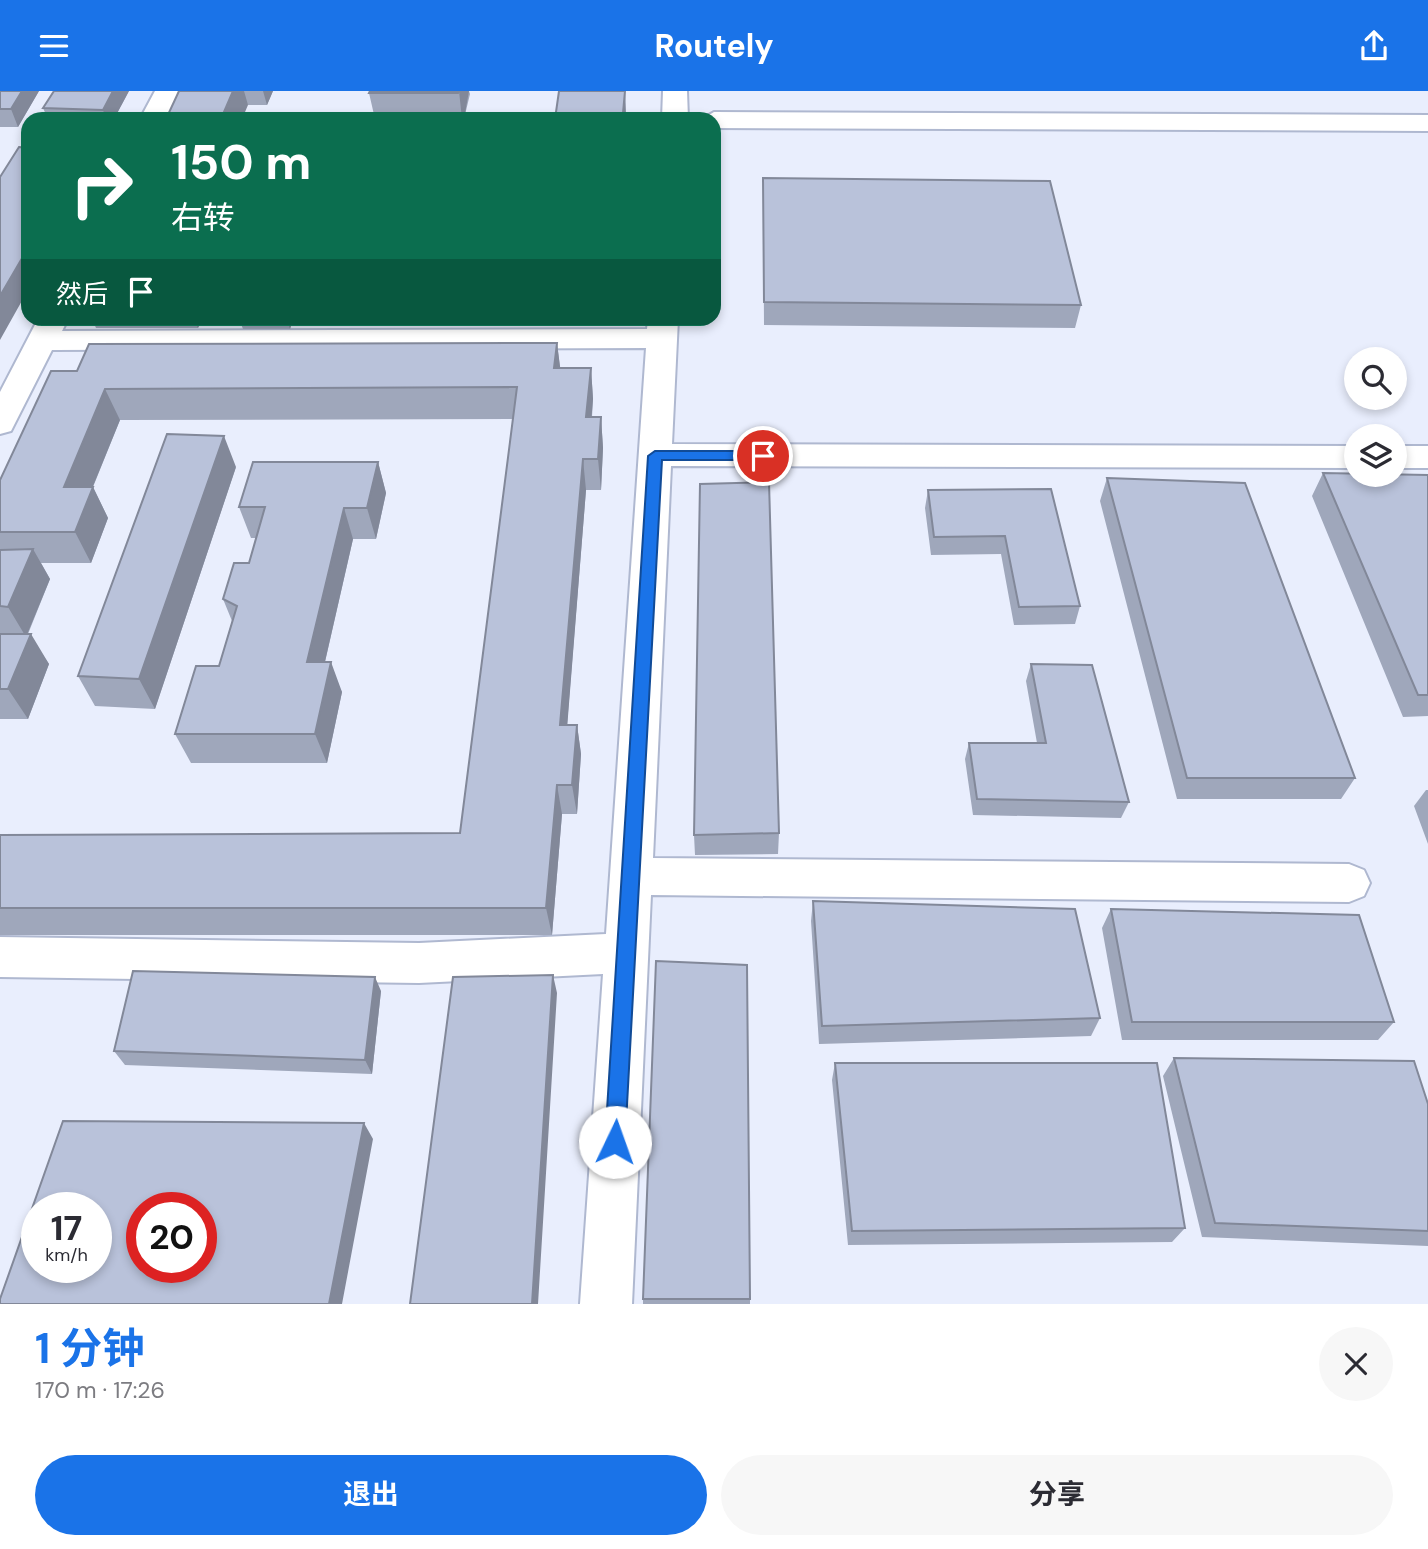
<!DOCTYPE html>
<html lang="zh">
<meta charset="utf-8">
<style>
:root{--surface:#fff;--page:#f7f7f7;--text:#2b2b33;--muted:#7c7c81;--accent:#1a73e8}
body{margin:0;font-family:"DM Sans","Noto Sans SC",sans-serif;background:var(--page);color:var(--text);height:100vh;display:flex;flex-direction:column;font-size:26px;white-space:nowrap}
*{box-sizing:border-box;margin:0}
p{font-size:23px;color:var(--muted)}
.icon{flex:none;width:38px;height:38px;fill:none;stroke:currentColor;stroke-width:2;stroke-linecap:round;stroke-linejoin:round}
.map{position:relative;height:1213px;overflow:hidden}
.drawer{display:flex;flex-direction:column;background:var(--surface);flex:1}
.drawer>*{flex:none}
.guide{position:absolute;left:21px;top:21px;width:700px;height:214px;border-radius:21px;box-shadow:0 4px 10px #0003;background:#0b6e4f;color:#fff;overflow:hidden}
.fabs{position:absolute;left:1344px;top:256px;display:grid;gap:14px}
.fabs a{display:grid;place-items:center;width:63px;height:63px;border-radius:50%;background:var(--surface);box-shadow:0 4px 10px #0003;font-size:35px}
.speed{position:absolute;left:21px;top:1101px;display:flex;gap:14px;font-size:35px;font-weight:700;text-align:center}
.speed>*{display:grid;place-content:center;width:91px;height:91px;border-radius:50%;background:var(--surface);box-shadow:0 4px 10px #0003;line-height:1}
.speed small{font-size:18px;font-weight:400}
.speed .limit{border:10px solid #d22;background:#fff;color:#111}
.pin{position:absolute;display:grid;place-items:center;width:60px;height:60px;color:#fff;margin:-30px;border:4px solid #fff;border-radius:50%;box-shadow:0 2px 7px #0007}
.me{position:absolute;width:77px;margin:-38px;rotate:3deg;stroke-linejoin:round;filter:drop-shadow(0 0 5px #0008)}
.turn{display:flex;align-items:center;gap:24px;height:147px;padding:0 35px;font-size:32px}
.turn .icon{width:91px;height:91px;stroke-width:2.5}
.turn b{display:block;font-size:49px;line-height:60px}
.then{display:flex;align-items:center;height:66px;padding:0 35px;background:#0003;gap:14px;font-size:26px}
.round{display:grid;place-items:center;flex:none;width:74px;height:74px;border-radius:37px;background:var(--page)}
.overview{display:flex;align-items:center;justify-content:space-between;height:119px;padding:0 35px}
h1{font-size:42px;font-weight:700;line-height:52px;color:var(--accent)}
.cta{display:flex;gap:14px;margin-top:auto;padding:14px 35px}
.cta a{flex:1;height:80px;border-radius:42px;background:var(--accent);color:#fff;font-size:28px;font-weight:700;line-height:80px;text-align:center}
.cta a+a{background:var(--page);color:var(--text)}
header{display:flex;justify-content:space-between;align-items:center;height:91px;padding:0 35px;background:var(--accent);color:#fff;font-size:32px;font-weight:700}
.map>svg:first-child{display:block}
.lines{fill:none;stroke-linecap:round;stroke-linejoin:round}
.minor-casing{stroke:#afb8d0;stroke-width:4}
.minor{fill:#fff;fill-rule:evenodd}
.wall{fill:#9fa7bb}
.shaded-wall{fill:#828899}
.building{fill:#b9c2da;stroke:#828899;stroke-width:2;fill-rule:evenodd}
.route{fill:#1a73e8;stroke:#114b97;stroke-width:2}
</style>
<header><svg class="icon" aria-label="menu" viewBox="0 0 24 24"><path d="M4 6h16M4 12h16M4 18h16"/></svg>Routely<svg class="icon" aria-label="share" viewBox="0 0 24 24"><path d="M12 15V3M7 8l5-5 5 5M5 13v7h14v-7"/></svg></header>
<div class="map">
<svg width="1428" height="1213" viewBox="0 0 1428 1213">
<rect width="100%" height="100%" fill="#e9eefd"/>
<g class="lines">
<defs>
<path id="minor" d="M155,0h24l-13,28h-26z
M663,0h24l1,28h-26z
M714,21l714,3v16l-714,-3v-9h-12z
M38,228h30l-6,12 585,-2 1,-10h30l-6,125 684,2v22l-685,-2 -18,392 696,6 15,6 6,13 -6,13 -15,6 -698,-7 -19,409h-52l23,-330 -184,9 -419,-6v-40l419,6 187,-9 40,-586 -594,2 -41,81 -11,3v-42z
M1395,355h33v22h-33z"/>
</defs>
<!-- minor casing -->
<use href="#minor" class="minor-casing"/>
<!-- minor -->
<use href="#minor" class="minor"/>
</g>
<!-- wall -->
<path class="wall" d="M0,0h39l-21,36h-18z
M54,0h75l-15,28h-66l-5,-11z
M179,0h94l-6,14h-19z
M370,0h99l1,3 -6,25h-89l-6,-26z
M625,0l1,28h-71z
M763,87l318,127 -6,23 -311,-3z
M92,228h110l-4,9h-102z
M239,228h54l-3,10h-47z
M557,252l3,25h31l2,31 -1,18h9l2,31 -2,42h-15l-19,235h10l4,29 -4,60h-15l-10,121h-552v-100l460,-2 53,-414 -393,1 -27,67 15,31 -17,45h-50l9,16 -22,55 21,30 -21,55h-28v-239l77,-109z
M378,371l8,31 -10,46h-23l-28,123 17,30 -15,71h-136l-16,-29 44,-68 13,-45 -9,-22 26,-36 7,-25h-5l-12,-31z
M236,376l-81,242 -60,-3 -17,-30z
M1323,382l105,2v241l-25,1 -91,-221z
M1107,387l248,300 -14,21h-164l-77,-298z
M1051,398l29,117 -5,18 -61,1 -13,-71 -70,1 -6,-47 3,-18z
M1031,573l98,138 -8,16 -148,-3 -8,-56 4,-16h68l-11,-62z
M1426,699h2v54l-14,-38z
M779,742l-1,21 -83,1 -1,-20z
M813,810l287,117 -9,18 -272,8 -8,-123z
M1111,818l283,113 -16,18h-256l-20,-112z
M381,900l-9,83 -247,-9 -11,-14z
M1174,967l254,46v142l-226,-9 -39,-161z
M835,972l350,165 -13,14 -324,3 -16,-165z
M643,1208h107v5h-107z"/>
<!-- shaded-wall -->
<path class="shaded-wall" d="M22,0h17l-21,36 -7,-18z
M113,0h16l-15,28h-8l-3,-9z
M233,0h11l4,14 -6,14h-21z
M263,0h10l-6,14z
M459,0h10l-5,28h-2z
M625,0l1,28h-3v-6z
M28,157v42l-28,50v-44z
M194,228h8l-4,9z
M287,228h6l-3,10z
M557,252l4,31 -7,-6z
M591,277l2,31 -4,49 -3,-31z
M105,298l15,31 -40,98 -16,-31z
M601,326l2,31 -2,42 -3,-31z
M224,345l12,31 -81,242 -16,-30z
M583,368l3,31 -21,264 -5,-29z
M378,371l8,31 -10,46 -9,-31z
M93,396l15,31 -17,45 -16,-31z
M344,417l9,31 -35,153 -11,-30z
M33,458l17,30 -24,58 -18,-30z
M31,543l18,30 -21,55 -20,-30z
M331,571l11,30 -15,71 -12,-29z
M577,634l4,29 -4,60 -5,-29z
M557,694l5,29 -10,121 -6,-27z
M553,884l4,18 -19,311h-6z
M375,886l6,14 -9,83 -7,-14z
M364,1032l9,16 -31,165h-13z"/>
<!-- building -->
<path class="building" d="M0,0h22l-11,18h-11z
M54,0h59l-10,19 -60,-2z
M179,0h54l-12,28h-55z
M370,0h89l-1,2h-89z
M559,0h66l-2,22h-10v6h-58z
M19,56l9,1v100l-28,48v-119z
M763,87l287,3 31,124 -317,-3z
M557,252l-3,25h37l-5,49h15l-3,42h-15l-23,266h17l-5,60h-15l-11,123h-546v-73l460,-2 57,-446 -412,2 -41,98h29l-18,45h-75v-52l51,-109h26l12,-27z
M167,343l57,2 -85,243 -61,-3z
M253,371h125l-11,46h-23l-37,154h24l-16,72h-140l21,-68h23l18,-60 -14,-7 11,-36h15l16,-56h-26z
M1323,382l105,2v220h-10z
M1107,387l138,5 110,295h-168z
M769,391l10,351 -85,2 6,-351z
M1051,398l29,117 -61,1 -14,-71 -71,1 -6,-47z
M33,458l-25,58 -8,-1v-56z
M0,543h31l-23,55h-8z
M1031,573l61,1 37,137 -152,-3 -8,-56h77z
M813,810l262,8 25,109 -278,8z
M1111,818l248,6 35,107h-262z
M656,870l91,4 3,334h-107z
M133,880l242,6 -10,83 -251,-9z
M553,884l-21,329h-122l43,-327z
M1174,967l240,3 14,43v127l-213,-8z
M835,972h322l28,165 -333,3z
M63,1030l301,2 -35,181h-329v-5zM37,1116h59v60h-59zM142,1116h59v60h-59z"/>
<!-- route -->
<path class="route" d="M655,360h108l7,5 -7,4h-101l-37,682 -3,7 -7,3 -7,-3 -3,-7 43,-686z"/>
</svg>
<div class="fabs">
<a><svg class="icon" aria-label="search" viewBox="0 0 24 24"><circle cx="10" cy="10" r="6"/><path d="M15 15l6 6"/></svg></a>
<a><svg class="icon" aria-label="layers" viewBox="0 0 24 24"><path d="M12 4l9 5-9 5-9-5zM3 14l9 5 9-5"/></svg></a>
</div>
<div class="speed"><div>17<small>km/h</small></div><div class="limit">20</div></div>
<div class="pin" style="left:763px;top:365px;background:#d93025"><svg class="icon" aria-label="arrive" viewBox="0 0 24 24"><path d="M6 21V4h12l-3 4 3 4H6"/></svg></div>
<svg class="me" style="left:615px;top:1051px" viewBox="-20 -20 40 40"><circle r="19" fill="#fff"/><path d="M0-13L10 11 0 6-10 11z" fill="#1a73e8"/></svg>
<div class="guide">
<div class="turn"><svg class="icon" aria-label="right" viewBox="0 0 24 24"><path d="M7 20v-9h11M14 6l5 5-5 5"/></svg><div><b>150 m</b>右转</div></div>
<div class="then">然后<svg class="icon" aria-label="arrive" viewBox="0 0 24 24"><path d="M6 21V4h12l-3 4 3 4H6"/></svg></div>
</div>
</div>
<section class="drawer">
<div class="overview"><div><h1>1 分钟</h1><p>170 m · 17:26</p></div><a class="round"><svg class="icon" aria-label="close" viewBox="0 0 24 24"><path d="M6 6l12 12M18 6L6 18"/></svg></a></div>
<div class="cta"><a>退出</a><a>分享</a></div>
</section>
